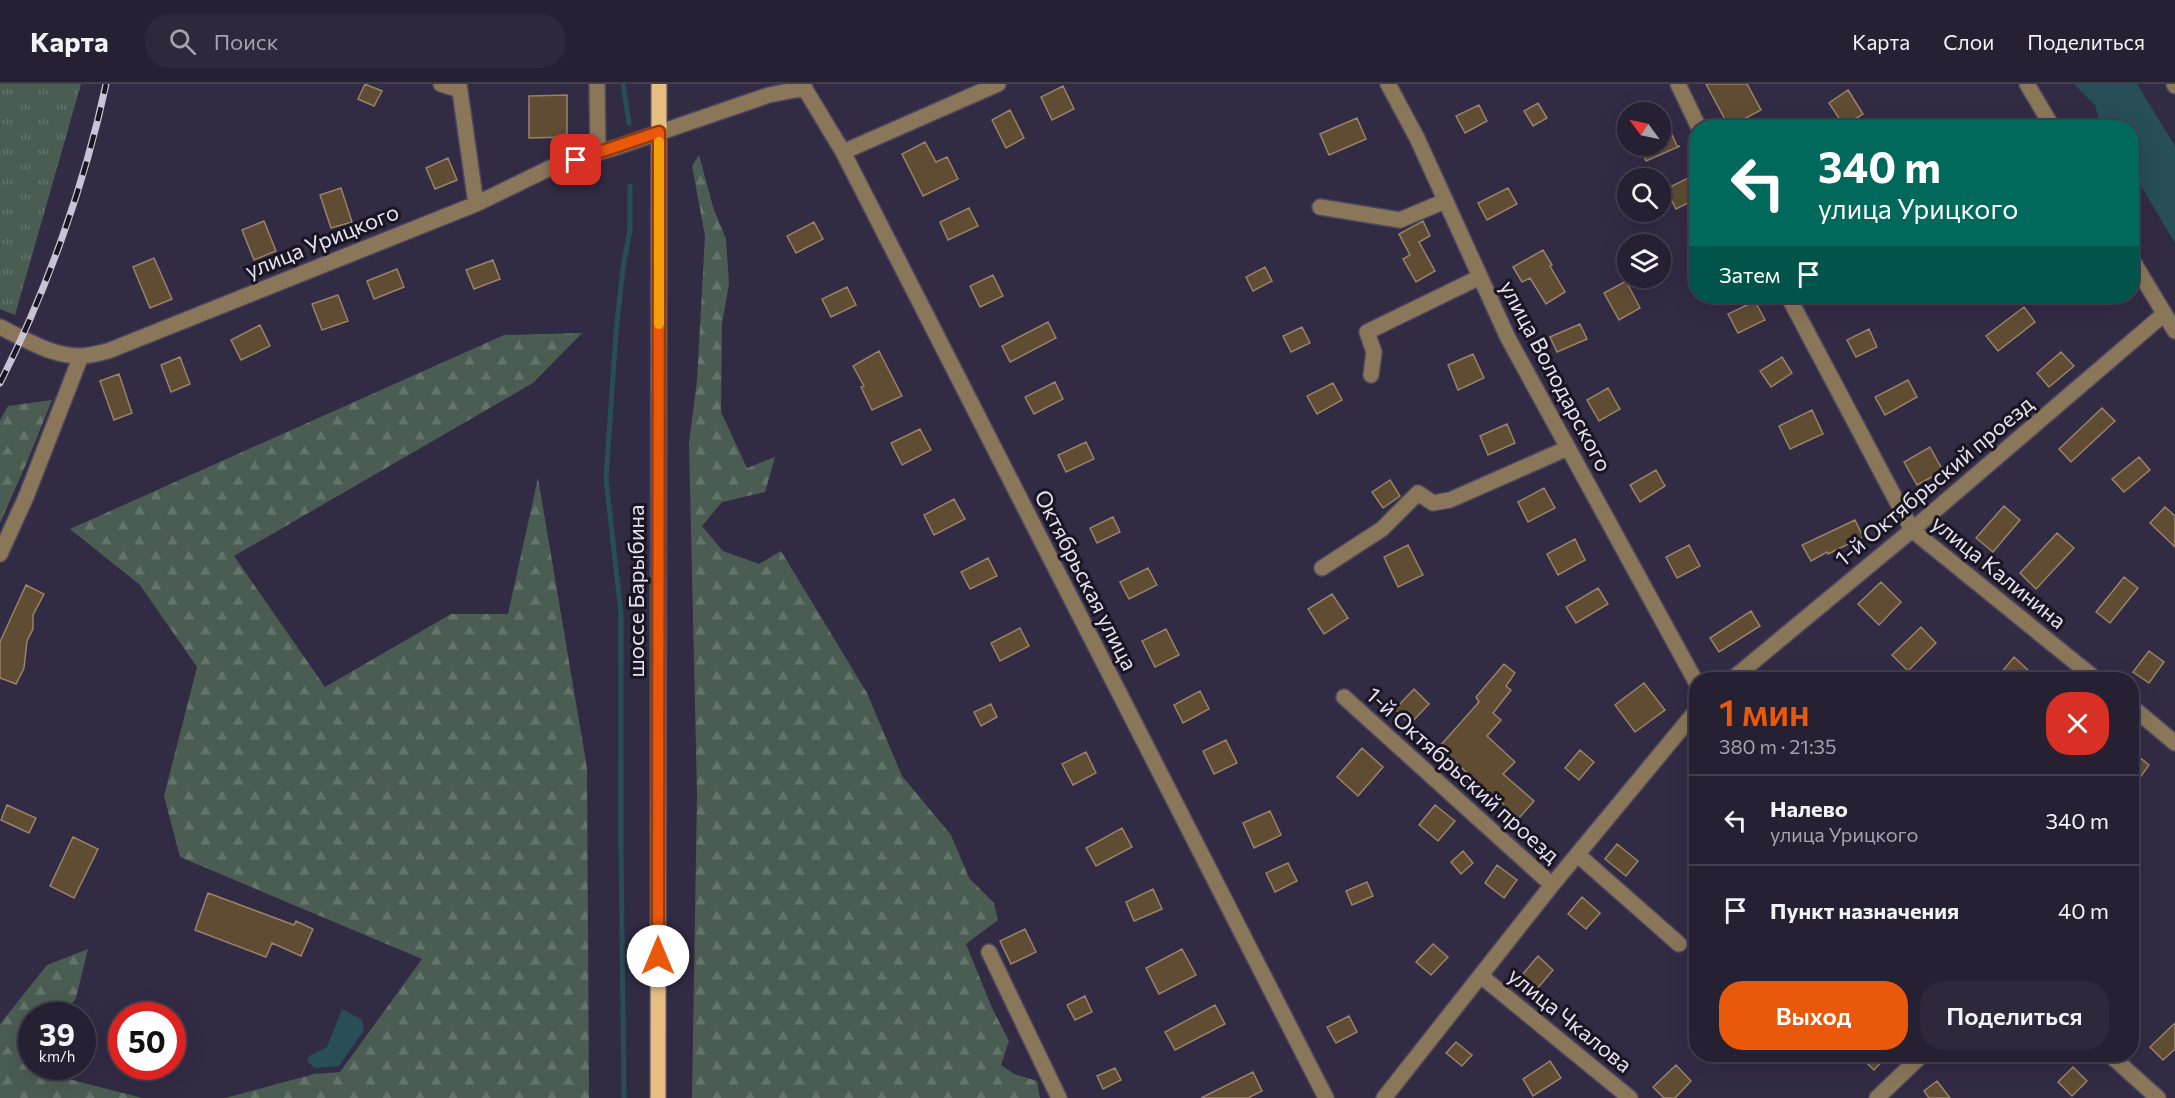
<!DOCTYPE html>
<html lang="ru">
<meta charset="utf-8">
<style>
:root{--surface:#262033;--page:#2e283b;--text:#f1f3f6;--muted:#a4a3ac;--line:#423e4e;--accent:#ea580c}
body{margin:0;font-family:Commissioner,sans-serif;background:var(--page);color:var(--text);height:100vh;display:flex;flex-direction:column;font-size:22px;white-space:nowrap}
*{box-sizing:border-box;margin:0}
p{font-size:20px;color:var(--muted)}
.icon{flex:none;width:33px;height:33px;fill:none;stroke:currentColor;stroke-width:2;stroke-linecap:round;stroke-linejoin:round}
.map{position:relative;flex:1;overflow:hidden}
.sheet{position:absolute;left:1689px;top:588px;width:450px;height:390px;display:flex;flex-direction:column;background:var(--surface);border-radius:24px;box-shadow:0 6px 24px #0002,0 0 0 2px var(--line)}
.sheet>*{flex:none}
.banner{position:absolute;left:1689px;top:36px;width:450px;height:183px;border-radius:24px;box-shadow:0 6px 24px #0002,0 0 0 2px var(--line);background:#00695c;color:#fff;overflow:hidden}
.needle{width:39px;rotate:303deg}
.tools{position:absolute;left:1617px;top:18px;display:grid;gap:12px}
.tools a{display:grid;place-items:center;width:54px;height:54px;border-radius:50%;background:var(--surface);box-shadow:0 6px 24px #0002,0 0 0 2px var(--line);font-size:30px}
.speed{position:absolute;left:18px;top:918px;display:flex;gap:12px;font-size:30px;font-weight:700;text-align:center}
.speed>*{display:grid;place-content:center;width:78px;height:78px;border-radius:50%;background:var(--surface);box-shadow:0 6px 24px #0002,0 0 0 2px var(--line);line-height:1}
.speed small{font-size:15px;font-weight:400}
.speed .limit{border:9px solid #d22;background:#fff;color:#111}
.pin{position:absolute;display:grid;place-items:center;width:51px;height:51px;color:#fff;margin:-26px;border-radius:12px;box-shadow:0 3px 9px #0006}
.me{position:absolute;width:66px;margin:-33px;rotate:0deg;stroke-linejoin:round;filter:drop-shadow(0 0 4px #0008)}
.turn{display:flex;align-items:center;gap:21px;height:126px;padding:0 30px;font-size:27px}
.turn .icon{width:78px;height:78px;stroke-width:2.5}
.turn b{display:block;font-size:42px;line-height:51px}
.then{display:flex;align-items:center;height:57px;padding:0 30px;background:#0003;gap:12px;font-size:22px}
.round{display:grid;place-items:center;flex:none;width:63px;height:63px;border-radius:24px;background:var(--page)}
.summary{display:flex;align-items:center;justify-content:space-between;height:102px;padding:0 30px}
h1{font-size:36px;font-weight:600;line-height:45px;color:var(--accent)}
.primary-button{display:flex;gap:12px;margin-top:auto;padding:12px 30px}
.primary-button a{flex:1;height:69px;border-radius:24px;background:var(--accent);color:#fff;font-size:24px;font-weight:600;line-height:69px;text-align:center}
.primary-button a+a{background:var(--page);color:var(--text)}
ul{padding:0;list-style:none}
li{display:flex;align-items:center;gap:18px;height:90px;padding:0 30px;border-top:2px solid var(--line)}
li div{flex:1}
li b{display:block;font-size:22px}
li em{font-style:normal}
header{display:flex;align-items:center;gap:36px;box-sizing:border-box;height:84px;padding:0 30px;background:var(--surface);border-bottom:2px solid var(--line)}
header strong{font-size:28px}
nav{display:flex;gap:33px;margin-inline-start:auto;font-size:21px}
.search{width:420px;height:54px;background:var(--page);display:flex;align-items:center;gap:15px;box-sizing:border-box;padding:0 21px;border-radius:24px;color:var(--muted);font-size:22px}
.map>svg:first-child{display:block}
.grass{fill:url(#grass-tufts)}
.forest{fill:url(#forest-firs)}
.water{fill:#284e58}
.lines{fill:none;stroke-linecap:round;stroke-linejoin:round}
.stream{stroke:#284e58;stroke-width:5}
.building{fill:#604c33;stroke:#988368;stroke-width:1.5}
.minor-casing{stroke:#4f4860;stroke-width:18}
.major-casing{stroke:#4f4860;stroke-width:18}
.minor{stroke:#8a775a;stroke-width:15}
.major{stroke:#e5be80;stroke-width:15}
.rail-casing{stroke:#c8c4d6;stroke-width:7}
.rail{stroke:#191621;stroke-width:4.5;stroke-dasharray:14;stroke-linecap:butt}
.route-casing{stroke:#983908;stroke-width:15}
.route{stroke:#ea580c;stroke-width:10}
.slow{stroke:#f59e0b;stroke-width:10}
.labels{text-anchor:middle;stroke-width:6;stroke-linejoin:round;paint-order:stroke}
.street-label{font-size:22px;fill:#e6e2f3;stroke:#191621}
</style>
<header>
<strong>Карта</strong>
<div class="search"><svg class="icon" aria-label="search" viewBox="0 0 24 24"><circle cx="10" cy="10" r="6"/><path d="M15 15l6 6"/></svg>Поиск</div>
<nav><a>Карта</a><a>Слои</a><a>Поделиться</a></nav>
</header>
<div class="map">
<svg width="2175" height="1014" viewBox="0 0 2175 1014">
<defs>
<pattern id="grass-tufts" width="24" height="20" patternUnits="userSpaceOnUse" patternTransform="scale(1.5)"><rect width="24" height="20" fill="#4b5d52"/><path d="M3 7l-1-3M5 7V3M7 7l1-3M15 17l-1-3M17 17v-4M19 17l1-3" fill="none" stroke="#65746b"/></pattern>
<pattern id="forest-firs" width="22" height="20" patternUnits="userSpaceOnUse" patternTransform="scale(1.5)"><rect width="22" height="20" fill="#4b5d52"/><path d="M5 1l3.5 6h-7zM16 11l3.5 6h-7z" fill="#65746b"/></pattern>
</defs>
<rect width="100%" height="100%" fill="#322b44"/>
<!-- grass -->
<path class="grass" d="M0,0h81l-66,231 -15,-6z"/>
<!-- forest -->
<path class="forest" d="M699,71l14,52 13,32 3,45 -7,40 -1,88 26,56 28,-11 -10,35 -43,10 -20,24 21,25 36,13 22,-13 86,142 35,83 49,59 18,43 25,25 4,17 -32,24 26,64 17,33 -8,24 13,9 23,7 3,17h-348l5,-304 -8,-351 8,-63 8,-144 -13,-70z
M582,249l-49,50 -299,173 91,131 126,-73h57l30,-136 49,290 2,330h-364l89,-24 26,-2 82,-113 -242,-102 -16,-61 33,-129 -57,-82 -70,-56 434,-194z
M52,316l-25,62 -27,61v-103l8,-14z
M88,865l-12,49 -12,17 -32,1v50l2,4 108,28h-142v-74l47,-59z"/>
<!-- water -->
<path class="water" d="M2074,0h63l38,62v97l-43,-72v-43l-31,-1 -6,-22z
M342,925l20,11 2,10 -25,36 -24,2 -8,-7 2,-5 18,-9z"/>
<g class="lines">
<!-- stream -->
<path class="stream" d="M623,0l6,39
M624,1014l-3,-249v-235l-15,-135 10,-147 7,-64 7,-38v-44"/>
</g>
<!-- building -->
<path class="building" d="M365,0l17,7 -8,15 -16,-7z
M1706,0h41l14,26 -32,17z
M1063,2l11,23 -22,11 -11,-23z
M1848,6l15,24 -19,12 -15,-23z
M567,11v42l-38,1v-42z
M1538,19l9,15 -14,8 -9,-15z
M1479,21l8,16 -22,12 -9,-17z
M1660,23l17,39h3l-34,15 -7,-15h21z
M1010,26l14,28 -18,10 -14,-28z
M1357,34l9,21 -37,16 -9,-21z
M925,58l11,20 11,-5 11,22 -35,17 -21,-42z
M448,74l9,22 -22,9 -9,-21z
M1692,92l4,9v14l-20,10 -10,-20z
M341,104l11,34 -21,6 -11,-33z
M1508,104l9,16 -30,16 -9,-17z
M969,124l9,18 -30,14 -8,-18z
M264,137l12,30 -22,9 -12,-30z
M1423,137l7,15 -11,6 16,29 -19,11 -13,-23 7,-4 -11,-21z
M814,138l9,17 -27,14 -9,-17z
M1543,166l9,15 -2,1 15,26 -19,12 -16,-26 -8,4 -9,-15z
M154,174l18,41 -22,9 -17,-41z
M493,176l7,19 -26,10 -8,-19z
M1265,183l7,14 -19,10 -7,-14z
M397,185l7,18 -30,12 -7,-18z
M993,191l10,21 -23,11 -10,-21z
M1626,197l14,27 -21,12 -15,-27z
M847,203l9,18 -25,12 -9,-18z
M338,211l10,26 -26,9 -10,-26z
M1755,217l10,19 -27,13 -10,-19z
M2024,223l11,15 -37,29 -12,-15z
M1048,238l8,16 -46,24 -8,-16z
M1580,240l7,15 -30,13 -7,-15z
M260,241l10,21 -29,14 -10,-20z
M1302,243l8,16 -19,9 -8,-16z
M1869,245l8,18 -21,10 -9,-17z
M879,267l23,45 -30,14 -11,-23 3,-1 -11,-20z
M2061,268l13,14 -25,21 -12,-14z
M1473,270l11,24 -26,12 -10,-25z
M180,273l10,27 -19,8 -10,-27z
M1782,273l10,16 -21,14 -11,-16z
M119,290l13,39 -18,7 -14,-39z
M1908,296l9,17 -32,18 -10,-18z
M1055,298l8,17 -29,15 -9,-17z
M1333,299l9,17 -25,14 -10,-18z
M1608,304l12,21 -21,12 -12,-21z
M2102,324l13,13 -44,41 -12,-13z
M1812,326l11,24 -33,15 -11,-23z
M1507,340l8,19 -27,12 -8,-19z
M920,345l11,21 -29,15 -11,-22z
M1086,358l8,17 -28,13 -8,-17z
M1930,363l13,24 -26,14 -13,-23z
M2139,373l11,13 -26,22 -12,-13z
M1656,386l9,16 -25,16 -10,-17z
M1390,396l10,16 -17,12 -11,-16z
M1544,404l11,20 -27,14 -10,-20z
M954,415l11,20 -31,16 -10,-20z
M2004,422l16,14 -27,32 -17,-14z
M2165,423l10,9v31l-25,-24z
M1113,433l7,15 -23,11 -7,-15z
M1855,436l8,17 -35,17 -1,-2 -16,9 -9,-16z
M2057,449l17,15 -38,41 -16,-16z
M1575,455l10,21 -27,15 -11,-21z
M1408,461l15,30 -25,12 -14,-30z
M1689,461l11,21 -23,12 -11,-21z
M988,474l9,18 -27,13 -9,-17z
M1148,484l9,17 -28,14 -9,-17z
M2124,493l14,11 -28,35 -14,-11z
M1881,498l20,20 -22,23 -21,-21z
M26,501l18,9 -11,21v14l-6,12 -3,27 -8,16 -16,-6v-36z
M1598,504l10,16 -32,19 -10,-16z
M1332,510l16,24 -24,16 -16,-25z
M1751,527l9,15 -41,26 -9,-14z
M1921,543l15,16 -28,28 -16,-16z
M1020,544l9,18 -29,15 -9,-18z
M1166,545l13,26 -24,12 -13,-26z
M2149,567l15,11 -15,21 -16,-11z
M2014,573l25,23h-44z
M1504,580l11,9 -9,13 5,4 -18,23 8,7 -14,16 28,26 -12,12 31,27 -15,17 -31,-27 -10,10 -15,-14 9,-9 -32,-32 39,-44 -3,-5z
M1644,599l21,27 -30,22 -20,-27z
M1414,605l15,15 -19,20 -15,-15z
M1200,607l9,18 -26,14 -9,-18z
M991,620l6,13 -16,9 -7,-14z
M1226,656l11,23 -23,11 -11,-23z
M1362,664l21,19 -25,29 -21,-19z
M1580,666l14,12 -15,18 -14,-12z
M2132,667l17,14 -17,24z
M1086,668l10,21 -23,12 -11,-21z
M7,721l29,13 -7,15 -28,-13z
M1435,721l20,16 -17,20 -19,-16z
M1270,727l11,24 -27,13 -11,-25z
M1122,744l10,19 -36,19 -10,-18z
M73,753l25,12 -24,49 -24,-12z
M1617,760l21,17 -12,15 -21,-17z
M1463,767l10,12 -12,11 -10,-12z
M1288,779l9,18 -22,11 -9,-19z
M1497,781l20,15 -13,18 -19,-15z
M1367,798l6,14 -21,9 -6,-14z
M1153,805l9,20 -28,12 -8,-19z
M208,809l86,32 2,-4 17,8 -12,27 -29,-13 -6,14 -71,-27z
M1582,813l18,16 -14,16 -18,-15z
M1025,845l11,23 -25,12 -11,-23z
M1433,860l15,13 -17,18 -15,-13z
M1182,865l14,26 -37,19 -13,-26z
M1538,872l15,14 -16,19 -15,-14z
M1085,912l7,16 -17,8 -8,-15z
M1215,921l10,19 -50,26 -10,-18z
M1349,932l8,16 -21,11 -9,-16z
M2175,939v26l-12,11 -13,-13z
M1456,958l16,13 -10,11 -16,-13z
M1857,970h32l-15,16z
M1550,977l11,17 -28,18 -10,-17z
M1676,981l15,16 -16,17h-11l-11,-11z
M2073,983l14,14 -15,15 -14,-14z
M1115,984l6,12 -18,9 -6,-13z
M1253,988l9,19 -14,7h-47z
M1937,997l13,17h-21l-5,-7z"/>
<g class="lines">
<defs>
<path id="minor" d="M441,0l19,6
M459,0l17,120
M597,0l1,69
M802,0l41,68 483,946
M1388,0l29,54 91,200 188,344
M1678,0l21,44
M2027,0l26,44
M2174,0l1,2
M843,68l155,-68
M1320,123l80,13 45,-19
M2132,176l43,71
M1788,212l124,234 185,150
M0,243c25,12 51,29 80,29 9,0 19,-3 28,-5l368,-147 78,-38 63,-19 152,-52 36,-7
M1371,291l3,-23 -7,-20 113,-55
M0,470l26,-57 55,-141
M1322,484l60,-39 36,-36 15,10 17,-3 118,-52
M1731,596l181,-150 252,-216
M1344,613l208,188
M2132,623l43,36
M1578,771l101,89
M989,868l70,146
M1481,892l149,122
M2109,970l49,44
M1384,1014l168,-213 144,-174
M1877,1014l46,-44"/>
<path id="major" d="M658,1014l1,-1014"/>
</defs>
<!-- minor casing -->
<use href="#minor" class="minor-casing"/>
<!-- major casing -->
<use href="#major" class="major-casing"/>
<!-- minor -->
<use href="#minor" class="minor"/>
<!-- major -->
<use href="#major" class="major"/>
<defs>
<path id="rail" d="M0,299c46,-91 85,-199 106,-299"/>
</defs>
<!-- rail casing -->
<use href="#rail" class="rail-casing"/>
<!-- rail -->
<use href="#rail" class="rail"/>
</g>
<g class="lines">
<defs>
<path id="route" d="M576,76l83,-28 -1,824"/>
</defs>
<!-- route casing -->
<use href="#route" class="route-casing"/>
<!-- route -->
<use href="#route" class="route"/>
<!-- slow -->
<path class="slow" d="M659,240v-182"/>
</g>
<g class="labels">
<!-- street labels -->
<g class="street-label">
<text transform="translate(322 157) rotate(-22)" y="8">улица Урицкого</text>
<text transform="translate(1556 292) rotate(62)" y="8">улица Володарского</text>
<text transform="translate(1934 397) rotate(-40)" y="8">1-й Октябрьский проезд</text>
<text transform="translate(1999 488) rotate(39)" y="8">улица Калинина</text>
<text transform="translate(1086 496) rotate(63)" y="8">Октябрьская улица</text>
<text transform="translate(636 507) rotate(-90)" y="8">шоссе Барыбина</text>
<text transform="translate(1463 691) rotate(42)" y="8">1-й Октябрьский проезд</text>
<text transform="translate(1570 936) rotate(39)" y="8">улица Чкалова</text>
</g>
</g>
</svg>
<div class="tools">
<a><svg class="needle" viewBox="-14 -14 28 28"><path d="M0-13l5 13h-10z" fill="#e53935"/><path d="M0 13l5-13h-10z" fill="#a4a3ac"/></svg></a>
<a><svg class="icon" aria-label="search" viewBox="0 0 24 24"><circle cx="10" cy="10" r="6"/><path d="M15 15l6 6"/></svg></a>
<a><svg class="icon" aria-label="layers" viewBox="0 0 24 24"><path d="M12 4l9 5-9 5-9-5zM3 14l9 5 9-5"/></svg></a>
</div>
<div class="speed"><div>39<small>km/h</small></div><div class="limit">50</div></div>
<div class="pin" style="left:576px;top:76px;background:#d93025"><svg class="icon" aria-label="arrive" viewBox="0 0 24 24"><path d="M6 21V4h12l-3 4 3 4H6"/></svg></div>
<svg class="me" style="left:658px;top:872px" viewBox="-20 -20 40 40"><circle r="19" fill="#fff"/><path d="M0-13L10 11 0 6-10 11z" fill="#ea580c"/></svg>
<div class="banner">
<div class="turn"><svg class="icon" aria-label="left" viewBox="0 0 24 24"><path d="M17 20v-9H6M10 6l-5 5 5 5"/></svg><div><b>340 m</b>улица Урицкого</div></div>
<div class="then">Затем<svg class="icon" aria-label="arrive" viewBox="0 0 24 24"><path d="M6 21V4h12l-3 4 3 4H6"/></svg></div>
</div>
<section class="sheet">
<div class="summary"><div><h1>1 мин</h1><p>380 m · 21:35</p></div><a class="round" style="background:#d93025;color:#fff"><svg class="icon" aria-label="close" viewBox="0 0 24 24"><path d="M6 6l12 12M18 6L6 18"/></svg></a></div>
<ul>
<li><svg class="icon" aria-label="left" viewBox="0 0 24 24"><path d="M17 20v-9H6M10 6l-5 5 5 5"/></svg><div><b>Налево</b><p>улица Урицкого</p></div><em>340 m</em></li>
<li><svg class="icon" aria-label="arrive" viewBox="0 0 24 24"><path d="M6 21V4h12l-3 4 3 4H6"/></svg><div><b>Пункт назначения</b></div><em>40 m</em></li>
</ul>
<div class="primary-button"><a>Выход</a><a>Поделиться</a></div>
</section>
</div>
